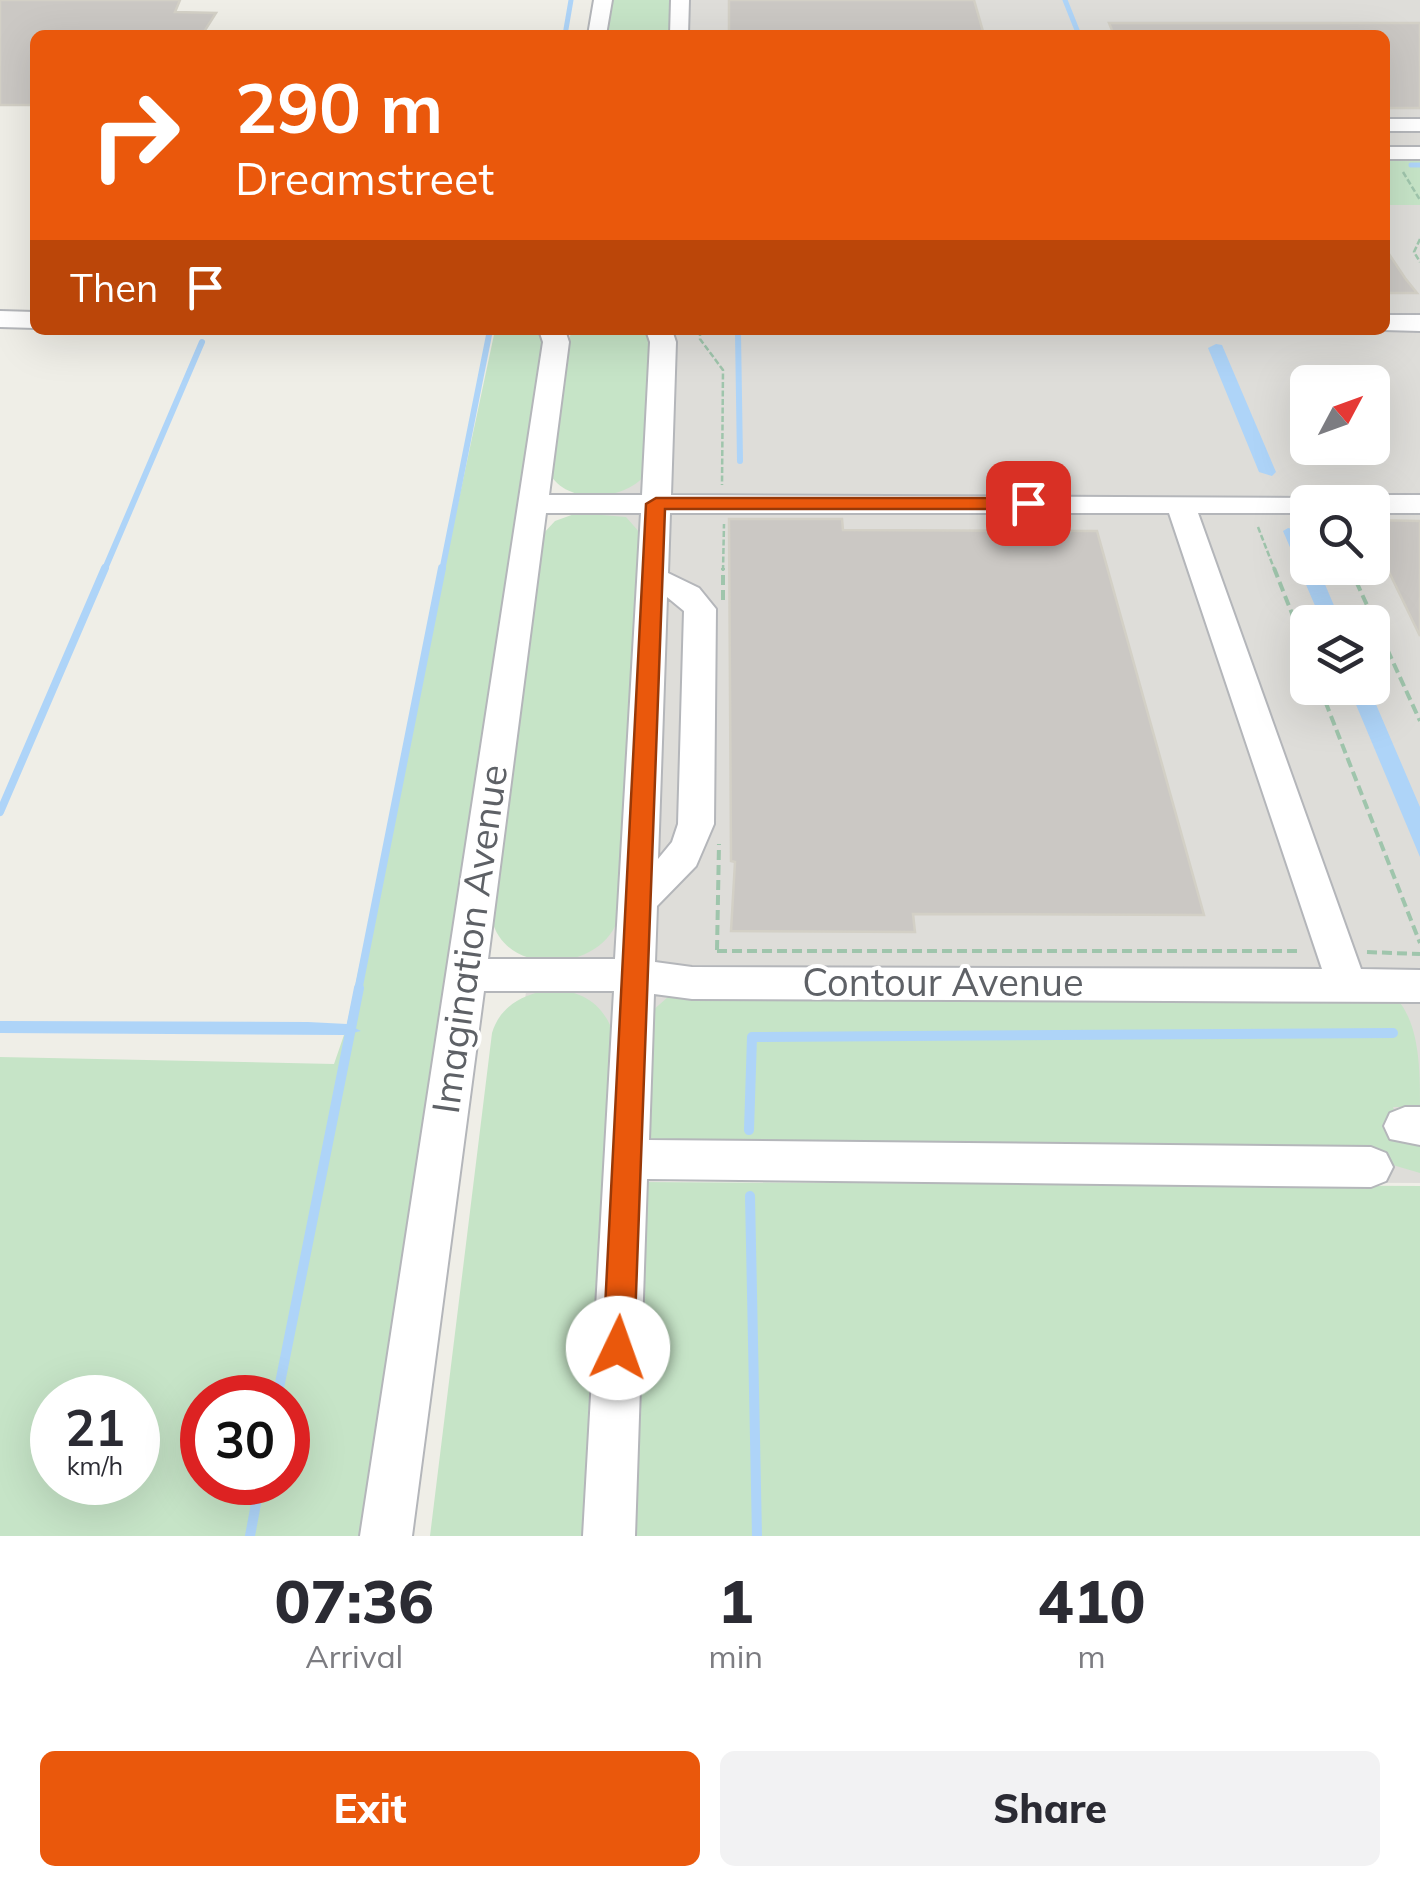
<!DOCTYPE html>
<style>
:root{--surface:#fff;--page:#f2f2f3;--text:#2b2b33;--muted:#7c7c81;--accent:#ea580c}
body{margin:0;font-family:Mulish,sans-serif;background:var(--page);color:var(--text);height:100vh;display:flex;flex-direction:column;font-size:38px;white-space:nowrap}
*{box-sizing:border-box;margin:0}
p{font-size:32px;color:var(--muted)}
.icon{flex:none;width:55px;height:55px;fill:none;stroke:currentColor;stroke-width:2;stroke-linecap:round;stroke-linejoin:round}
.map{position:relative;height:1536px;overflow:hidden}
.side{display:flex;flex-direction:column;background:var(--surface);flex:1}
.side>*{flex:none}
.top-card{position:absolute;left:30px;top:30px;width:1360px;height:305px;border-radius:15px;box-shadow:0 10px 40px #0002;background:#ea580c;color:#fff;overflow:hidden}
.needle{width:65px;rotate:49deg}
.controls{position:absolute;left:1290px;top:365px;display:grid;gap:20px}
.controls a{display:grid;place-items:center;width:100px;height:100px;border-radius:15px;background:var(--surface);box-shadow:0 10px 40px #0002;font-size:50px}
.speed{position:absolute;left:30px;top:1375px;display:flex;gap:20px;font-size:50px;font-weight:700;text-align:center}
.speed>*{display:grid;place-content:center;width:130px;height:130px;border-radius:50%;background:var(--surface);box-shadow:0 10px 40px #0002;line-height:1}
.speed small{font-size:25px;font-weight:400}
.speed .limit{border:15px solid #d22;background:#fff;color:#111}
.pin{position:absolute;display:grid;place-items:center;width:85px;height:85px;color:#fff;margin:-42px;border-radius:20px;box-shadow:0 5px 15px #0006}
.me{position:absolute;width:110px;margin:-55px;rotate:3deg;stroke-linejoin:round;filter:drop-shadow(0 0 8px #0008)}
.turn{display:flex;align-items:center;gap:35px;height:210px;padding:0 40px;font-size:45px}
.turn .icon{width:130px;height:130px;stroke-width:2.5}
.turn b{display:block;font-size:70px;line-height:85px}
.then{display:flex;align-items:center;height:95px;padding:0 40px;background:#0003;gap:20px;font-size:38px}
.eta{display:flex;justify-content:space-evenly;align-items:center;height:170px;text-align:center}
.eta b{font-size:60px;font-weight:800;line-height:70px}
.action{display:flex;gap:20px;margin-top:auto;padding:20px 40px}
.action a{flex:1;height:115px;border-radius:15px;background:var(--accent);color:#fff;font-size:40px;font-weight:800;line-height:115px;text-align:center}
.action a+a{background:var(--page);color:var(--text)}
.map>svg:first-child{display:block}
.industrial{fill:#deddd9;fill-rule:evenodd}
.green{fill:#c6e4c7;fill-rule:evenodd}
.water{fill:#aed4f8}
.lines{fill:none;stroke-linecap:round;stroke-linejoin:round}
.stream-far3{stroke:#aed4f8;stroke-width:5}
.stream-far2{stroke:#aed4f8;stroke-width:6}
.stream-far1{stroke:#aed4f8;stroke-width:8}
.stream{stroke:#aed4f8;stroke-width:10}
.building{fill:#cbc8c4;stroke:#d3d0c6;stroke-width:2.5}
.minor-casing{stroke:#b4b6ba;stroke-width:4}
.path-far1{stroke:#9fc5ac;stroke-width:2.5;stroke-dasharray:6 2.5;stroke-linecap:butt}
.path{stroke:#9fc5ac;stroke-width:4;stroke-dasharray:10 5;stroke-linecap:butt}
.minor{fill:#fff;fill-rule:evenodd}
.route{fill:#ea580c;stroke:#983908;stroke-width:2.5}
.labels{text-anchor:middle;stroke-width:8;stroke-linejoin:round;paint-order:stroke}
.street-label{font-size:38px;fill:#5e6166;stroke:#fff}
</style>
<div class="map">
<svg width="1420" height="1536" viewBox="0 0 1420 1536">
<rect width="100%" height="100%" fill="#efeee7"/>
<!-- industrial -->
<path class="industrial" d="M637,0h783v1183l-916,-5 100,-848h781v-295h-751zM1308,382h64v66h-64zM1308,502h64v66h-64zM1308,622h64v66h-64z"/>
<!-- green -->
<path class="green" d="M611,0h64l-3,35h-65z
M1385,155h35v50h-35z
M495,330l53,1 -180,1205h-368v-479l334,7 10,-29 15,-4 -12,-7zM52,1398h86v84h-86zM202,1398h86v84h-86z
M571,330h80l-6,145c-21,26 -78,30 -95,-1z
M577,513l49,4 15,17 -22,381c-13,57 -113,64 -127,5l50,-385 13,-14z
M550,990c32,0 52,13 63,42l-30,504h-153l62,-503c8,-27 31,-39 58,-43z
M692,990l699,3c29,25 29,75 29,114h-27l11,33 16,1v32l-75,-22 -703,-3 10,-137 16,-14z
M642,1182l778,4v350h-786z"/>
<!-- water -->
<path class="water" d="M1216,344l6,1 54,127 -4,4 -13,-4 -51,-124z
M1288,528l14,3 5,13 1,24h10l23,54h-19l-39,-91z
M1349,688h20l51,119v50z
M0,1021l308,1 39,2 14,7 -17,4 -344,-2z"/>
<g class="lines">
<!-- stream-far3 -->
<path class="stream-far3" d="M1065,0l14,35
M565,35l6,-35
M1411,165h9"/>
<!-- stream-far2 -->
<path class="stream-far2" d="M738,333l2,128
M104,571l98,-229
M442,571l47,-236"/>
<!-- stream-far1 -->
<path class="stream-far1" d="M0,812l105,-244
M358,991l84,-423"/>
<!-- stream -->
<path class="stream" d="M749,1130l3,-93 641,-4
M750,1196l7,340
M277,1398l82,-410
M250,1536l10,-54"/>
</g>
<!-- building -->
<path class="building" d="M0,0h180l-5,12 41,1 -14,22h-167v70h-35z
M729,0h245l10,35h-255z
M1109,23h311v85h-35v-73h-271z
M1385,248l20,30 12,15h-29z
M729,519h113l1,11 254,1 107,384 -291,-1 2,18 -184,-1 4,-69 -4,-1z
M1372,520l48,1v115l-48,-99z"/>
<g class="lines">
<defs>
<path id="minor" d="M594,0h18l-6,35h-18z
M671,0h18l-1,35h-18z
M1385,119h35v12h-35z
M1385,147h35v12h-35z
M0,311l35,1v16l-35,-1z
M1385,315h35v16l-37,-1z
M539,330h26l4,12 -20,153h93l8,-153 -4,-12h26l4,12 -5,153 647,3 4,4h-14v11h-110l163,456 59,1v32l-728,-3 -38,-5 -5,146 722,7 15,6 7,14 -7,14 -15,6 -724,-8 -12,357h-52l31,-545h-130l-72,545h-52l183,-1194zM546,513h95l-26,446h-127zM670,513h499l153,456 -630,-2 -37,-5 2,-56 39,-40 18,-42 2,-215 -17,-21 -31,-15zM667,597l17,14 -6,213 -6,18 -14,17z
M1372,495h48v18h-48v-11h-14z
M1405,1107h15v38l-30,-6 -6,-13 6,-13z"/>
</defs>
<!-- minor casing -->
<use href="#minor" class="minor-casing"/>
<!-- path-far1 -->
<path class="path-far1" d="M1403,172l17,28
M1420,239l-6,13 6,10
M700,330v9l23,31 -1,115
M1325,490h30
M1258,527l17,44
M723,571l1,-47"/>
<!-- path -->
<path class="path" d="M1274,568l34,86
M1350,568l70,153
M723,600v-32
M1320,688l100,255
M717,950l2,-106
M717,951h585
M1367,952l53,2"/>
<!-- minor -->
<use href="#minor" class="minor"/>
</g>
<!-- route -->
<path class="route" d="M656,498h372l9,5 -9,6h-363l-31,839 -5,11 -11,4 -11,-4 -4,-11 43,-844z"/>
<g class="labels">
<!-- street labels -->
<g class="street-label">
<text transform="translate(470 939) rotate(-82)" y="13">Imagination Avenue</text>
<text x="943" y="996">Contour Avenue</text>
</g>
</g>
</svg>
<div class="controls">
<a><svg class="needle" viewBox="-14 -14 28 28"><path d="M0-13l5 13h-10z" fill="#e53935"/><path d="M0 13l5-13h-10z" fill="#7c7c81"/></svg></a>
<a><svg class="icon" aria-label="search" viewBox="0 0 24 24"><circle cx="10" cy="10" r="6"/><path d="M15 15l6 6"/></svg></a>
<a><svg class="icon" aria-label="layers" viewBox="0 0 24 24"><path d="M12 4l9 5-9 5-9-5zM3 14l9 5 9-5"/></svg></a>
</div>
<div class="speed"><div>21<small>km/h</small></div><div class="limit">30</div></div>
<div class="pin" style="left:1028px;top:503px;background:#d93025"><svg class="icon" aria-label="arrive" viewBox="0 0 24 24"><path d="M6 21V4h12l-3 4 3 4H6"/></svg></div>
<svg class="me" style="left:618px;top:1348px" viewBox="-20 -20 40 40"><circle r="19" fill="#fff"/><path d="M0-13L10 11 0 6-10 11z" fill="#ea580c"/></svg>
<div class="top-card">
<div class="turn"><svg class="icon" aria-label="right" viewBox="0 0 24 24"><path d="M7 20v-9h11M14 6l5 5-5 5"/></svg><div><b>290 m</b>Dreamstreet</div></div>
<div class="then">Then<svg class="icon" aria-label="arrive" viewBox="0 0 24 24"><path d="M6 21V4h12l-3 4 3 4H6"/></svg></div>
</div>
</div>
<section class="side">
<div class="eta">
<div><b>07:36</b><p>Arrival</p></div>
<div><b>1</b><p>min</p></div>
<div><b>410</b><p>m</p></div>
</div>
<div class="action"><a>Exit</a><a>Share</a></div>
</section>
